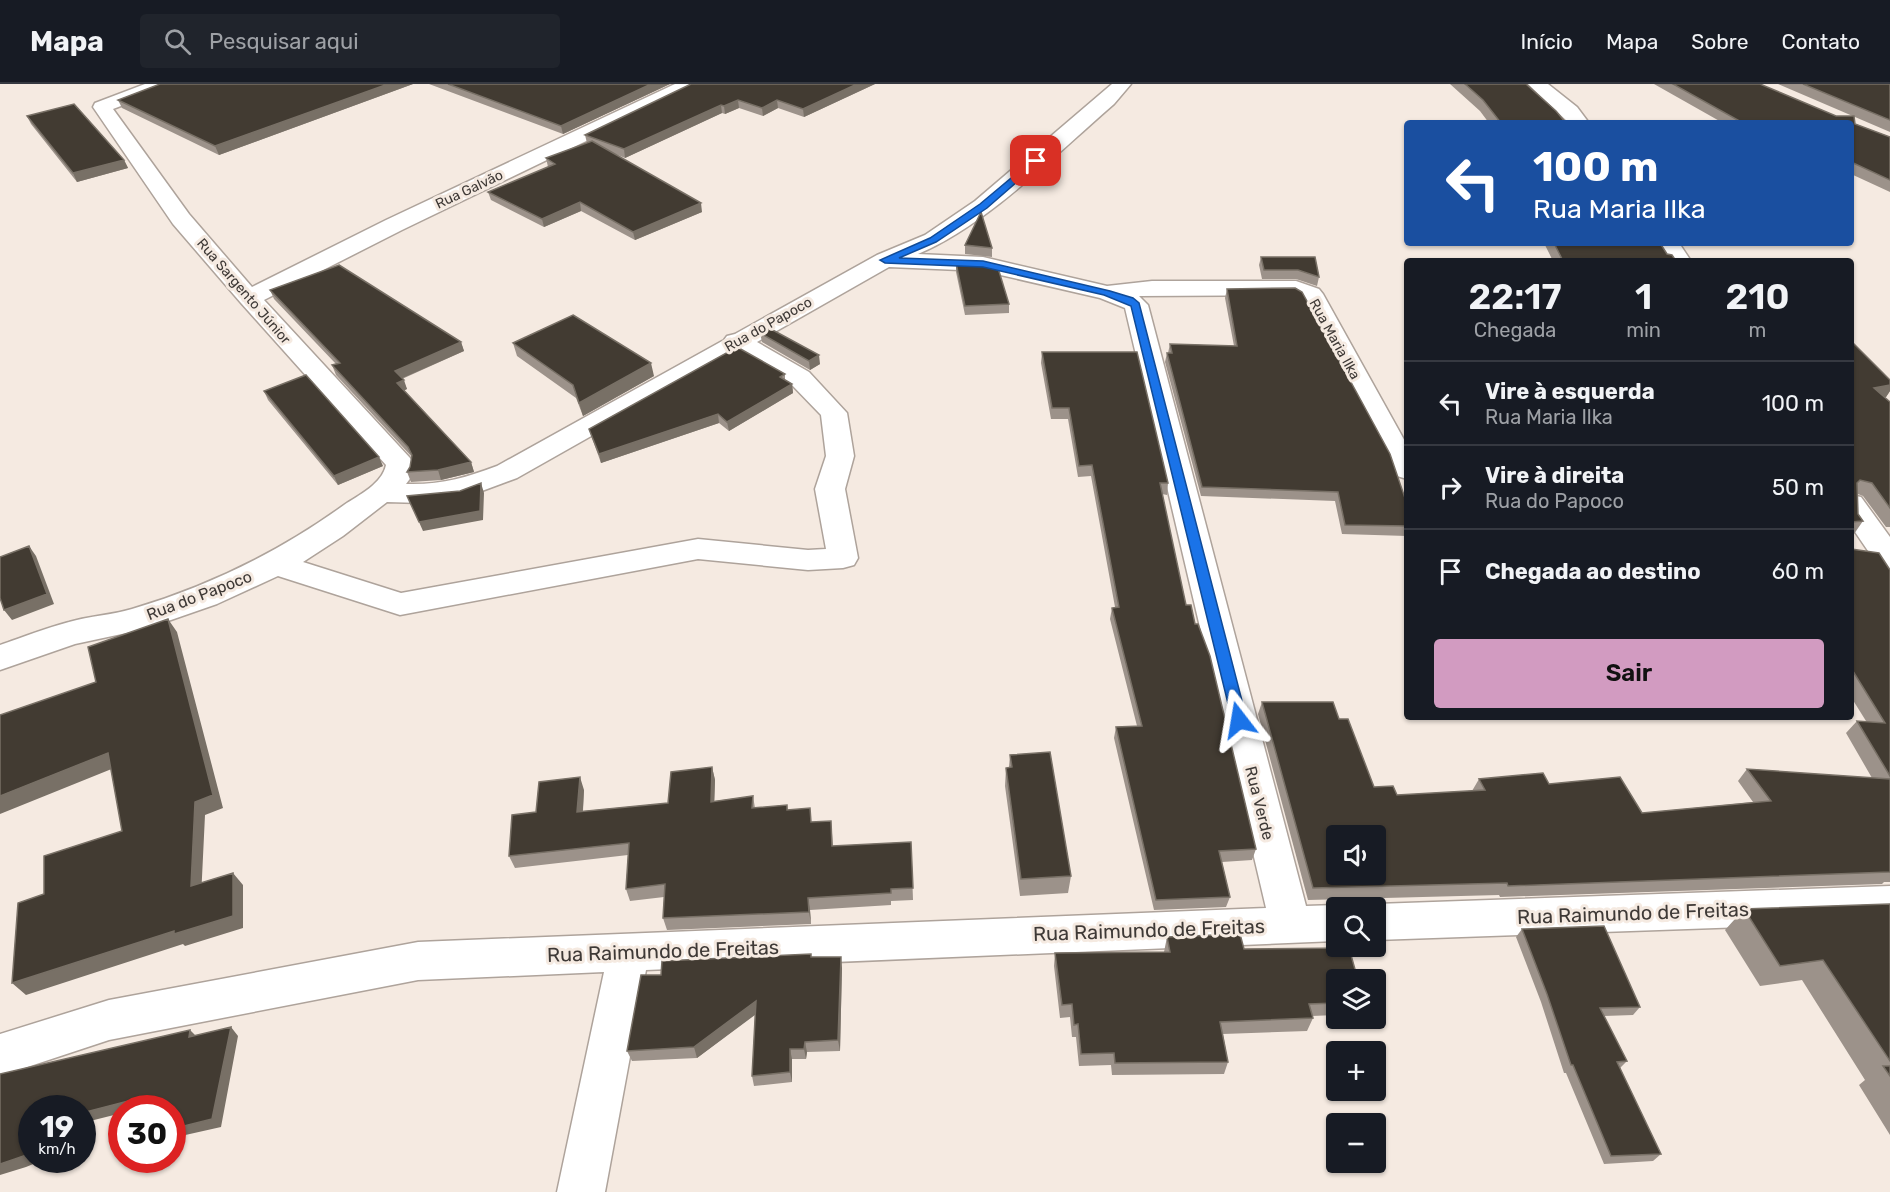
<!DOCTYPE html>
<html lang="pt">
<meta charset="utf-8">
<style>
:root{--surface:#171b24;--page:#20242c;--text:#f1f3f6;--muted:#9ea1a6;--line:#363941;--accent:#d29bc1}
body{margin:0;font-family:Rubik,sans-serif;background:var(--page);color:var(--text);height:100vh;display:flex;flex-direction:column;font-size:22px;white-space:nowrap}
*{box-sizing:border-box;margin:0}
p{font-size:20px;color:var(--muted)}
.icon{flex:none;width:33px;height:33px;fill:none;stroke:currentColor;stroke-width:2;stroke-linecap:round;stroke-linejoin:round}
.map{position:relative;flex:1;overflow:hidden}
.details{position:absolute;left:1404px;top:174px;width:450px;height:462px;display:flex;flex-direction:column;background:var(--surface);border-radius:6px;box-shadow:0 2px 4px #0004}
.details>*{flex:none}
.guide{position:absolute;left:1404px;top:36px;width:450px;height:126px;border-radius:6px;box-shadow:0 2px 4px #0004;background:#1a4fa0;color:#fff;overflow:hidden}
.controls{position:absolute;left:1326px;top:741px;display:grid;gap:12px}
.controls a{display:grid;place-items:center;width:60px;height:60px;border-radius:6px;background:var(--surface);box-shadow:0 2px 4px #0004;font-size:30px}
.speed{position:absolute;left:18px;top:1011px;display:flex;gap:12px;font-size:30px;font-weight:700;text-align:center}
.speed>*{display:grid;place-content:center;width:78px;height:78px;border-radius:50%;background:var(--surface);box-shadow:0 2px 4px #0004;line-height:1}
.speed small{font-size:15px;font-weight:400}
.speed .limit{border:9px solid #d22;background:#fff;color:#111}
.pin{position:absolute;display:grid;place-items:center;width:51px;height:51px;color:#fff;margin:-26px;border-radius:12px;box-shadow:0 3px 9px #0006}
.me{position:absolute;width:66px;margin:-33px;rotate:346deg;stroke-linejoin:round;filter:drop-shadow(0 0 4px #0008)}
.turn{display:flex;align-items:center;gap:21px;height:126px;padding:0 30px;font-size:27px}
.turn .icon{width:78px;height:78px;stroke-width:2.5}
.turn b{display:block;font-size:42px;line-height:51px}
.eta{display:flex;justify-content:space-evenly;align-items:center;height:102px;text-align:center}
.eta b{font-size:36px;font-weight:600;line-height:42px}
.action{display:flex;gap:12px;margin-top:auto;padding:12px 30px}
.action a{flex:1;height:69px;border-radius:6px;background:var(--accent);color:#111;font-size:24px;font-weight:600;line-height:69px;text-align:center}
ul{padding:0;list-style:none}
li{display:flex;align-items:center;gap:18px;height:84px;padding:0 30px;border-top:2px solid var(--line)}
li div{flex:1}
li b{display:block;font-size:22px}
li em{font-style:normal}
header{display:flex;align-items:center;gap:36px;box-sizing:border-box;height:84px;padding:0 30px;background:var(--surface);border-bottom:2px solid var(--line)}
header strong{font-size:28px}
nav{display:flex;gap:33px;margin-inline-start:auto;font-size:21px}
.search{width:420px;height:54px;background:var(--page);display:flex;align-items:center;gap:15px;box-sizing:border-box;padding:0 21px;border-radius:6px;color:var(--muted);font-size:22px}
.map>svg:first-child{display:block}
.lines{fill:none;stroke-linecap:round;stroke-linejoin:round}
.minor-casing{stroke:#aea39b;stroke-width:3}
.minor{fill:#fff;fill-rule:evenodd}
.wall{fill:#9c928a}
.shaded-wall{fill:#787066}
.building{fill:#423b32;stroke:#787066;stroke-width:1.5;fill-rule:evenodd}
.route{fill:#1a73e8;stroke:#114b97;stroke-width:1.5}
.labels{text-anchor:middle;stroke-width:6;stroke-linejoin:round;paint-order:stroke}
.far-street-label{font-size:14px;fill:#3e3936;stroke:#f5eae1}
.street-label{font-size:16px;fill:#3e3936;stroke:#f5eae1}
.near-street-label{font-size:20px;fill:#3e3936;stroke:#f5eae1}
</style>
<header>
<strong>Mapa</strong>
<div class="search"><svg class="icon" aria-label="search" viewBox="0 0 24 24"><circle cx="10" cy="10" r="6"/><path d="M15 15l6 6"/></svg>Pesquisar aqui</div>
<nav><a>Início</a><a>Mapa</a><a>Sobre</a><a>Contato</a></nav>
</header>
<div class="map">
<svg width="1890" height="1108" viewBox="0 0 1890 1108">
<rect width="100%" height="100%" fill="#f5eae1"/>
<g class="lines">
<defs>
<path id="minor" d="M145,0h26l-3,4 -55,21 76,105 63,73 134,-67 289,-136h24l-3,4 -294,142 -138,70 146,158 4,6 -2,12 -6,8c35,1 59,-6 91,-18l227,-126 3,-4 8,-2 142,-79 48,-20 50,-34 137,-117h19l-17,20c-58,50 -127,121 -196,150l65,3 124,29 45,-5h144l23,8 4,5 84,151v34l-10,-3 -4,-6 -91,-171 -9,-4 -154,1 9,9 158,601 30,-1 7,3h-7v33l-690,29 -41,222h-48l47,-220 -186,8 -309,60 -109,36v-42l109,-34 309,-58 848,-34 -141,-600 -25,-10 -117,-27 -94,-4 -132,75 52,30 38,41 7,43 -9,33 13,69 -4,7 -11,3 -35,2 -110,-11 -298,56 -122,-39 -61,28 -72,25 -70,15 -75,26v-25c23,-8 46,-17 69,-23 21,-6 43,-7 63,-13 77,-23 147,-57 212,-104 15,-10 38,-21 42,-40l-145,-162 -68,-79 -80,-117 2,-4zM738,269l53,31 30,31 5,41 -11,33 11,60 -18,1 -110,-11 -297,54 -98,-31 40,-26 44,-34 35,1 41,-5 54,-20z
M1528,0h20l29,23 12,16h-20z
M1657,159h22l12,18h-22z
M1851,411l10,2 29,40v33l-11,-3 -28,-41z
M1890,802v36l-514,18v-32h-9l9,-4z"/>
</defs>
<!-- minor casing -->
<use href="#minor" class="minor-casing"/>
<!-- minor -->
<use href="#minor" class="minor"/>
</g>
<!-- wall -->
<path class="wall" d="M160,0h253l-194,71 -97,-47 -4,-8z
M429,0h241l-107,50z
M691,0h184l-71,33 -26,-9 -15,8 -24,-8 -14,6 -3,-1 -97,45 -12,-5 89,59 -67,28 -54,-29 -37,16 -53,-27 -3,-8 60,-25 -2,-9 41,-15 -2,-8z
M1450,0h76l40,39h-77l-9,-12z
M1654,0h106l95,40 35,13v55l-39,-18v-51h-128z
M1778,0h112v48z
M27,32l97,44 4,8 -51,14 -46,-58z
M1544,159h116l7,11 9,7h-123z
M965,161l27,3v9l-27,-3z
M1261,173l58,20 -2,9 -21,-7h-34l-3,-14z
M956,179l53,41v9l-44,2 -9,-43z
M1227,205l180,215v32l-65,-2 -7,-33 -134,-5 -36,-134 2,-9h1l2,-9 64,2 -9,-48z
M270,206l191,52 3,9 -62,28 5,10 -3,1 67,72 3,10 -33,8 -30,2 -4,-10 3,-5 2,-10 -76,-82 -4,-10 4,-1 -62,-65z
M760,249l60,31 -10,6 -48,-28z
M1851,257l39,39v11l-4,6h-2l6,5v125h-4l-23,-31 -5,-2v20l5,7 -9,13h-3z
M513,259l141,33 -71,40 -7,-18 -59,-42z
M1042,268l126,131 -1,12 -5,-1 24,111 9,19 61,225 -4,11 -30,2 8,35 -4,10 -72,3 -40,-172 2,-11 21,-1 -27,-107 2,-11 3,-1 -24,-131 -13,1 -10,-58h-17l-10,-56z
M785,290v6l7,4 1,9 -64,38 -10,-8 -118,40 -9,-25 -3,-9z
M264,307l119,75 -45,19 -70,-85z
M1851,465l39,21v312h-6l-2,2 -382,13 -1,-2 -191,5 -50,-186 4,-12 77,17 35,68 23,8 75,-4 7,-12 70,5 93,29 111,-11 -15,-21 9,-12 125,9 -26,-45 11,-12h9l-15,-24z
M1010,671l61,121 -3,17 -48,3 -15,-110 1,-18 3,-1z
M712,683l3,13 -1,21 39,-5 2,12 32,-3 1,5 44,23 1,13 78,-4 2,58 -22,1v4l-81,5 1,14 -144,6 -4,-12 1,-21 -34,4 -4,-12 2,-34 -113,13 -6,-12 27,-44 48,-22 -1,21 85,-8z
M1890,820v231l-31,-50 6,-5 -63,-100 -42,6 -35,-56 19,-21z
M1522,845l118,78 -7,8 -29,1 23,45 -7,7 41,86 -8,7 -49,3 -38,-91h-2l-23,-71 -25,-65z
M1167,853l77,12 92,31v35l-24,1 1,2 -6,13 -84,3 5,28 -4,12 -112,1 -1,-10 -32,1 -3,-29h-4l-2,-20 -10,1 -6,-52 1,-13 109,-1z
M811,873l31,11 -2,83 -33,1 -1,7h-14v23l-38,4 -2,-10 3,-62 -58,44 -65,3 -5,-10 34,-76z"/>
<!-- shaded-wall -->
<path class="shaded-wall" d="M388,0h25l-194,71 -4,-9z
M651,0h19l-107,50 -2,-8z
M857,0h18l-71,33 -1,-8z
M738,16l1,8 -14,6 -1,-8z
M777,16l1,8 -15,8 -1,-8z
M721,21l1,8 -97,45 -1,-9z
M124,76l4,8 -51,14 -4,-9z
M580,118l1,9 -37,16 -2,-8z
M701,119l1,9 -67,28 -2,-8z
M461,258l3,9 -66,29 -3,-9z
M819,271l1,9 -10,6 -1,-9z
M651,279l3,13 -71,40 -4,-13z
M404,296l3,9 -6,3 -4,-9z
M792,300l1,9 -64,38 -2,-9z
M1890,301v6l-4,6 -21,3 9,-12z
M718,330l1,9 -118,40 -2,-9z
M379,373l4,9 -45,19 -4,-9z
M471,378l3,10 -33,8 -3,-10z
M481,399l3,10 -1,27 -60,11 -4,-9z
M29,462l7,10 18,48 -42,16 -8,-10z
M168,535l9,13 46,176 -18,7 -4,83 -10,-12z
M108,669l11,13 -119,48v-18z
M712,683l3,13 -1,34 -3,-12z
M580,693l4,13 -2,34 -5,-12z
M233,789l10,12v43l-58,18 -2,-2 -157,51 -14,-12z
M808,814l2,12 1,14 -2,-12z
M841,873l1,11 -2,83 -2,-11z
M756,917l3,11 -62,46 -3,-11z
M231,943l7,9 -17,91 -49,11v-9z
M190,946l8,8 -9,-1z
M805,958l2,10 -1,7 -2,-10z
M790,965l2,10v23l-2,-10z
M136,1015l3,9h-17v5l-40,10v-10z
M32,1069v7h11l-17,7 -26,8v-11z"/>
<!-- building -->
<path class="building" d="M160,0h228l-173,62 -97,-46z
M448,0h203l-90,42z
M691,0h166l-54,25 -26,-9 -15,8 -24,-8 -14,6 -3,-1 -97,44 -39,-14z
M1465,0h61l30,27 10,12h-65l-18,-23z
M1673,0h87l76,32h18l1,8 35,13v43l-39,-18v-39h-108z
M1803,0h87v36z
M74,20l50,56 -51,13 -46,-57z
M592,57l109,62 -68,29 -53,-30 -38,17 -54,-27 67,-28 -9,-6z
M981,128l11,36 -27,-3z
M1554,159h106l7,11 5,1 4,6h-113z
M1261,173h54l4,20 -21,-7h-34z
M956,179l27,2 15,3 11,36 -44,2z
M339,181l122,77 -66,29 9,9 -7,3 74,79 -33,8 -31,2 3,-5 2,-12 -4,-8 -76,-82 8,-2 -70,-73z
M1295,204l7,4 88,162 17,50v22l-62,-1 -7,-33 -136,-5 -35,-134h5l-2,-9 67,2 -10,-57z
M573,231l78,48 -72,40 -6,-18 -60,-42z
M769,244l50,27 -10,6 -49,-28z
M1851,257l39,39v5l-16,3 16,14v106l-18,-25 -12,-3 -3,3 1,31 5,7 -12,1z
M737,263l48,27 -5,3 12,7 -65,38 -9,-8 -119,40 -10,-25z
M1042,268h95l31,131h-8l26,122h5l4,19h3l12,32 46,193 -37,2 11,46 -74,3 -40,-173 26,-1 -30,-118 7,-1 -27,-142 -13,1 -10,-58h-17z
M306,291l73,82 -45,19 -70,-85z
M481,399l-1,28 -61,11 -12,-26 53,-5z
M29,462l18,48 -43,16 -4,-12v-41z
M1851,465l28,4 11,17v206l-33,-55 28,2 -34,-55z
M168,535l45,176 -18,7 -4,84 42,-13v43l-59,18v-3l-162,52 6,-80 26,-9v-38l78,-25 -14,-78 -108,43v-81l96,-33 -8,-35z
M1262,618h71l6,17h9l26,68 19,-1 4,9 88,-5 -6,-11 64,-6 6,11 71,-7 22,36 129,-12 -24,-32 143,10v93l-382,14 -1,-3 -194,5zM1336,752h40v38h-40z
M1050,668l21,124 -50,3 -15,-111 6,-1 -2,-12z
M712,683l-1,35 42,-6 -1,12 35,-3v5l23,-2 1,14 20,-1 1,25 79,-4 2,46 -22,1v4l-83,5 1,14 -146,6 2,-34 -39,5 3,-46 -120,13 3,-41 24,-3 3,-30 41,-5 -3,35 91,-9 3,-31z
M1890,820v157l-67,-101 -43,6 -36,-57z
M1604,842l36,81 -40,1 27,53 -10,1 44,92 -50,2 -38,-91h-2l-24,-71 -25,-65z
M1240,850l4,15 105,-1 9,32h-22v23l-27,1 4,14 -93,4 8,40 -113,1 -1,-10 -33,1 -3,-30 -4,1 -2,-21 -10,1 -7,-52 115,-1 -3,-15z
M811,870v3h30l-3,83 -33,2 -1,7h-14v23l-38,4 4,-75 -62,46 -67,4 14,-76h20l1,-14z
M231,943l-19,92 -40,10v-21h-38l2,-9 -54,14v-5h-50v45l-17,6 -15,5v-90l190,-44 -1,7z
M1883,982h7v10z"/>
<!-- route -->
<path class="route" d="M1034,75l7,2 -54,47 -51,34 -37,16 84,3 127,30 23,7 6,5 108,417 -2,3h-11l-2,-3 -101,-414 -27,-11 -121,-28 -98,-4 -5,-3 50,-22 50,-34z"/>
<g class="labels">
<!-- far-street labels -->
<g class="far-street-label">
<text transform="translate(469 105) rotate(-25)" y="5">Rua Galvão</text>
<text transform="translate(244 207) rotate(49)" y="5">Rua Sargento Júnior</text>
<text transform="translate(768 240) rotate(-29)" y="5">Rua do Papoco</text>
<text transform="translate(1335 255) rotate(61)" y="5">Rua Maria Ilka</text>
</g>
<!-- street labels -->
<g class="street-label">
<text transform="translate(199 511) rotate(-21)" y="6">Rua do Papoco</text>
<text transform="translate(1260 719) rotate(76)" y="6">Rua Verde</text>
</g>
<!-- near-street labels -->
<g class="near-street-label">
<text transform="translate(1633 829) rotate(-2)" y="7">Rua Raimundo de Freitas</text>
<text transform="translate(1149 846) rotate(-2)" y="7">Rua Raimundo de Freitas</text>
<text transform="translate(663 867) rotate(-2)" y="7">Rua Raimundo de Freitas</text>
</g>
</g>
</svg>
<div class="controls">
<a><svg class="icon" aria-label="sound" viewBox="0 0 24 24"><path d="M4 9h4l5-4v14l-5-4H4zM17 9q2 3 0 6"/></svg></a>
<a><svg class="icon" aria-label="search" viewBox="0 0 24 24"><circle cx="10" cy="10" r="6"/><path d="M15 15l6 6"/></svg></a>
<a><svg class="icon" aria-label="layers" viewBox="0 0 24 24"><path d="M12 4l9 5-9 5-9-5zM3 14l9 5 9-5"/></svg></a>
<a>+</a>
<a>−</a>
</div>
<div class="speed"><div>19<small>km/h</small></div><div class="limit">30</div></div>
<div class="pin" style="left:1036px;top:77px;background:#d93025"><svg class="icon" aria-label="arrive" viewBox="0 0 24 24"><path d="M6 21V4h12l-3 4 3 4H6"/></svg></div>
<svg class="me" style="left:1239px;top:636px" viewBox="-20 -20 40 40"><path d="M0-17L14 15 0 8-14 15z" fill="#1a73e8" stroke="#fff" stroke-width="4"/></svg>
<div class="guide">
<div class="turn"><svg class="icon" aria-label="left" viewBox="0 0 24 24"><path d="M17 20v-9H6M10 6l-5 5 5 5"/></svg><div><b>100 m</b>Rua Maria Ilka</div></div>
</div>
<section class="details">
<div class="eta">
<div><b>22:17</b><p>Chegada</p></div>
<div><b>1</b><p>min</p></div>
<div><b>210</b><p>m</p></div>
</div>
<ul>
<li><svg class="icon" aria-label="left" viewBox="0 0 24 24"><path d="M17 20v-9H6M10 6l-5 5 5 5"/></svg><div><b>Vire à esquerda</b><p>Rua Maria Ilka</p></div><em>100 m</em></li>
<li><svg class="icon" aria-label="right" viewBox="0 0 24 24"><path d="M7 20v-9h11M14 6l5 5-5 5"/></svg><div><b>Vire à direita</b><p>Rua do Papoco</p></div><em>50 m</em></li>
<li><svg class="icon" aria-label="arrive" viewBox="0 0 24 24"><path d="M6 21V4h12l-3 4 3 4H6"/></svg><div><b>Chegada ao destino</b></div><em>60 m</em></li>
</ul>
<div class="action"><a>Sair</a></div>
</section>
</div>
